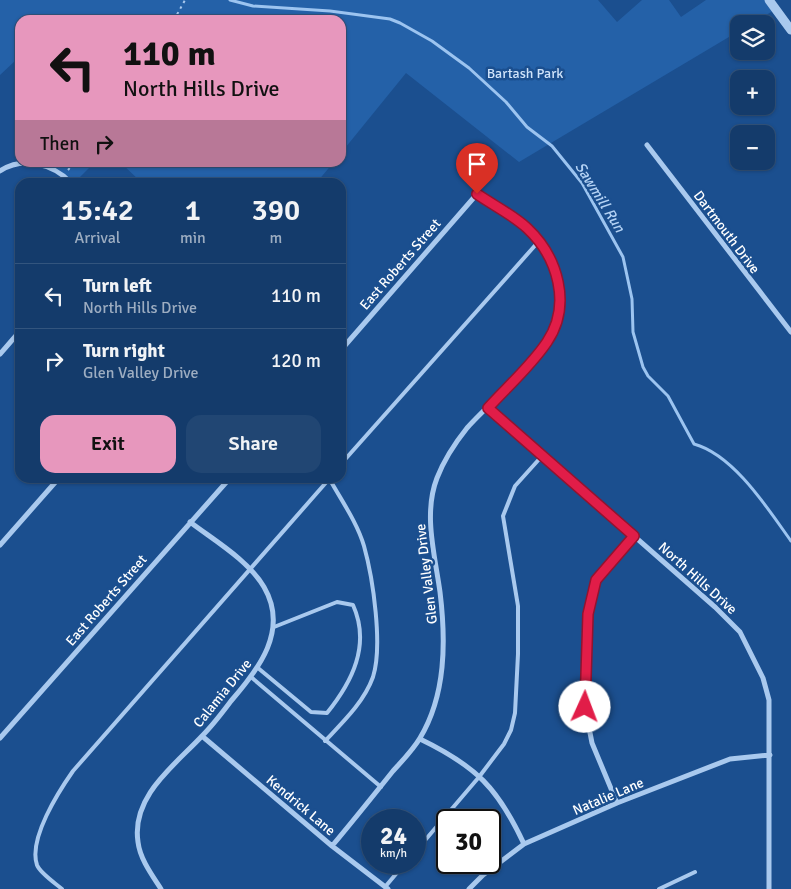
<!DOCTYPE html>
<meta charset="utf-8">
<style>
:root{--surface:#143b6b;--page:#214673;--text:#f1f3f6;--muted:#9dadc1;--line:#33557e;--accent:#e797bd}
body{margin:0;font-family:Signika,sans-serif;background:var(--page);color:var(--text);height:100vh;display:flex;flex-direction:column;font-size:19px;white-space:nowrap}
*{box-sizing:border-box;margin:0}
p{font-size:16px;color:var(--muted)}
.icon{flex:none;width:28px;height:28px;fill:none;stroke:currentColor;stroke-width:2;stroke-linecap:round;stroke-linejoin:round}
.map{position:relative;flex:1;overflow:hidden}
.panel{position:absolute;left:15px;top:178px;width:331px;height:305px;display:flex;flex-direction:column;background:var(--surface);border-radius:15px;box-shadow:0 1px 4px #0004,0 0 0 1px var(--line)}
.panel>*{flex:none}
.banner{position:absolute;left:15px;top:15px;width:331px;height:152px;border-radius:15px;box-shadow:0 1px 4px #0004,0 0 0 1px var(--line);background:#e797bd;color:#111;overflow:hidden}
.fabs{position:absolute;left:730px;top:15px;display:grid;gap:10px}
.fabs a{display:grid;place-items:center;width:45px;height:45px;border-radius:10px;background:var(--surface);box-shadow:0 1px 4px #0004,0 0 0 1px var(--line);font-size:25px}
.speed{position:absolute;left:361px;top:809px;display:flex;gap:10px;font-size:25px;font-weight:700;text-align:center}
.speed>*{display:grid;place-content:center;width:65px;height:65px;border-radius:50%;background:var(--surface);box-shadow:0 1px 4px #0004,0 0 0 1px var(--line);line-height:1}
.speed small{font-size:12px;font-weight:400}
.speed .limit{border:2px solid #111;border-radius:8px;background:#fff;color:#111}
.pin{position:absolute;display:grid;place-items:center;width:42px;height:42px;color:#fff;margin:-51px -21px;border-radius:50% 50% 50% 0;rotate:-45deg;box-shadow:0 0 5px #0007}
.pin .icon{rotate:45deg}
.me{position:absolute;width:55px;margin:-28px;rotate:2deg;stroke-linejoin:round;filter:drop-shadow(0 0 4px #0008)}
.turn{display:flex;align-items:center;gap:18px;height:105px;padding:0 25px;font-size:22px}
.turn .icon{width:65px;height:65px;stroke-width:2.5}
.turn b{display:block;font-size:35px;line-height:42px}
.then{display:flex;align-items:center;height:48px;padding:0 25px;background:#0003;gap:10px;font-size:19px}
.eta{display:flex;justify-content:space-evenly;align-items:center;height:85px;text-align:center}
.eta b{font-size:30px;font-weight:600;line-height:35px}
.cta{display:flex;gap:10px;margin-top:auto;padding:10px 25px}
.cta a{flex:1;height:58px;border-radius:15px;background:var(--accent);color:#111;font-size:20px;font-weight:600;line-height:58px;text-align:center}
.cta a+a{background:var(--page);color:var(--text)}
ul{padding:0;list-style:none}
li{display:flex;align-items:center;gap:15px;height:65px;padding:0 25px;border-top:1px solid var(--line)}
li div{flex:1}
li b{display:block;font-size:19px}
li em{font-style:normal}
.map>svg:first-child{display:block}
.green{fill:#2461a8}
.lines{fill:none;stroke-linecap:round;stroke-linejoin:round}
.stream{stroke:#9cc4f0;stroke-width:3}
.path{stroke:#a9c9ee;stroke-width:2;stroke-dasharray:2.5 4;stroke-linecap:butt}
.service{stroke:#a9c9ee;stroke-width:4}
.minor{stroke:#a9c9ee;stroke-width:5}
.tertiary{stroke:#a9c9ee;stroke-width:9}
.route-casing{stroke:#92132f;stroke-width:12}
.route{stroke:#e11d48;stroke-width:9}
.labels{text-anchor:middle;stroke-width:5;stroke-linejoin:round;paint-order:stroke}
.park-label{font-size:14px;fill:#cfe3fa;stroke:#1b4f8f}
.street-label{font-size:14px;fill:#fff;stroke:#1b4f8f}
.water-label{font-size:15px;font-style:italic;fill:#b5d3f5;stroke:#1b4f8f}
</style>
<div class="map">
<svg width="791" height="889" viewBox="0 0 791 889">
<rect width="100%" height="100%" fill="#1b4f8f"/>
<!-- green -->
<path class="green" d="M0,0h598l19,22 25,-22h27l12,17 25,-17h63l7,9 -25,15h-12v7l-220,131 -113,-89 -65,80v-133h-321v43l-4,-3 -16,15z
M46,162l48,1 -19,19h-5l-26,-18z
M121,163h212l-16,19h-176z"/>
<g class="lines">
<!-- stream -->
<path class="stream" d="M230,0l23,6 77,5 60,8 10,4 32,18 37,27 37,34 21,25 25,19 30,37 41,74 9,42 1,33 10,35 5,9 20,20 26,48c40,11 74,65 97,97"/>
<!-- path -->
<path class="path" d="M174,20l11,-20
M68,170l7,-8"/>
<!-- service -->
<path class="service" d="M341,464l198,-223
M258,668l53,44 16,1c25,-31 44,-68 26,-108l-16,-3 -63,25
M251,677l130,110
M325,741c18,-19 39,-39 48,-64 10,-31 0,-99 -9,-131 -7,-24 -23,-46 -35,-68
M415,852l64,-75 25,-33 7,-14 4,-17 3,-59v-48l-15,-90 12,-30 27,-30
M385,887l21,-25
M62,889c-7,-6 -22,-16 -25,-24 -9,-26 22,-74 36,-94l257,-293
M659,889l36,-17"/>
<!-- minor -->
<path class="minor" d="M647,145l144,187
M0,171c23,-15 53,-7 70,11
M0,354l20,-23
M488,408l227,199 25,25 23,46 6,22v189
M0,545l59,-67
M202,736l130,110 56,43
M0,738l230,-260
M420,739c56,27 78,49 104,105
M617,803l-25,-60 -7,-36 3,-93 8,-34 20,-26 18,-18
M332,846c21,-25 41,-50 61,-75 9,-10 20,-21 27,-33 26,-43 26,-97 20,-146 -5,-37 -17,-78 -3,-114 7,-18 18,-35 30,-50 33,-37 97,-82 93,-136 -4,-50 -46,-73 -83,-98l-136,156
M161,889c-9,-14 -21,-30 -23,-47 -7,-46 37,-77 64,-106 11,-11 20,-23 29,-35 28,-32 58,-71 33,-114 -16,-27 -49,-46 -74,-65
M469,889l14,-14 41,-31 93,-41 113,-44 40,-4"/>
<!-- tertiary -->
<path class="tertiary" d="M769,0l22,30"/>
</g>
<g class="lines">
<defs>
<path id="route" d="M477,194c16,11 36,21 50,34 31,29 45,77 20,114 -16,24 -40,45 -59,66l146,128 -38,44 -8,34 -3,93"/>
</defs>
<!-- route casing -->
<use href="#route" class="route-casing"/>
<!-- route -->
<use href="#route" class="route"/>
</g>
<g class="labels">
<!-- park labels -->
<g class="park-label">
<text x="525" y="78">Bartash Park</text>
</g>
<!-- street labels -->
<g class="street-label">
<text transform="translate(727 232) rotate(53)" y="5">Dartmouth Drive</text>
<text transform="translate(400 264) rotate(-49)" y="5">East Roberts Street</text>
<text transform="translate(426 574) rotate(-97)" y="5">Glen Valley Drive</text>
<text transform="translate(698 578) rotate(42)" y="5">North Hills Drive</text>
<text transform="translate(106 600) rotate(-49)" y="5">East Roberts Street</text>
<text transform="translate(222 693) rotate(-51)" y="5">Calamia Drive</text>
<text transform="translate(608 796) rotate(-23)" y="5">Natalie Lane</text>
<text transform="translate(301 805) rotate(40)" y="5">Kendrick Lane</text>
</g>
<!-- water labels -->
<g class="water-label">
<text transform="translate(600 197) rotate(58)" y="5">Sawmill Run</text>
</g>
</g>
</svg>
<div class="fabs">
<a><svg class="icon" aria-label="layers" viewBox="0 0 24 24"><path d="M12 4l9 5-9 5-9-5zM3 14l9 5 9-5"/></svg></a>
<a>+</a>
<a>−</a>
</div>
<div class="speed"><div>24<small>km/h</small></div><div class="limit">30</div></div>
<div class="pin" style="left:477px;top:194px;background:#d93025"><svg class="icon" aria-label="arrive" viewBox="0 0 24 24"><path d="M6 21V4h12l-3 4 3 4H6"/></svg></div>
<svg class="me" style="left:585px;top:707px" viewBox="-20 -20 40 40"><circle r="19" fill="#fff"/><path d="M0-13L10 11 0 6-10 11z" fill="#e11d48"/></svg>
<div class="banner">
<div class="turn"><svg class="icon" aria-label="left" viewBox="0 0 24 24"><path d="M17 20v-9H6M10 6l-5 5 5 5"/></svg><div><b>110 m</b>North Hills Drive</div></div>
<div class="then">Then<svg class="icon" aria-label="right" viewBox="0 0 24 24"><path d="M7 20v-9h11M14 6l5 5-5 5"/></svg></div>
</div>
<section class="panel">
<div class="eta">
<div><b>15:42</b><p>Arrival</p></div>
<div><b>1</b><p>min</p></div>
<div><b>390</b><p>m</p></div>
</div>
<ul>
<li><svg class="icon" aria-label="left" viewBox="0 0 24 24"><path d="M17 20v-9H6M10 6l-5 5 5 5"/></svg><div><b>Turn left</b><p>North Hills Drive</p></div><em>110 m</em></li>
<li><svg class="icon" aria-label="right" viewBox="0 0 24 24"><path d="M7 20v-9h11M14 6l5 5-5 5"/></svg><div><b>Turn right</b><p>Glen Valley Drive</p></div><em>120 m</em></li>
</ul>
<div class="cta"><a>Exit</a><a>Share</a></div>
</section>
</div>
